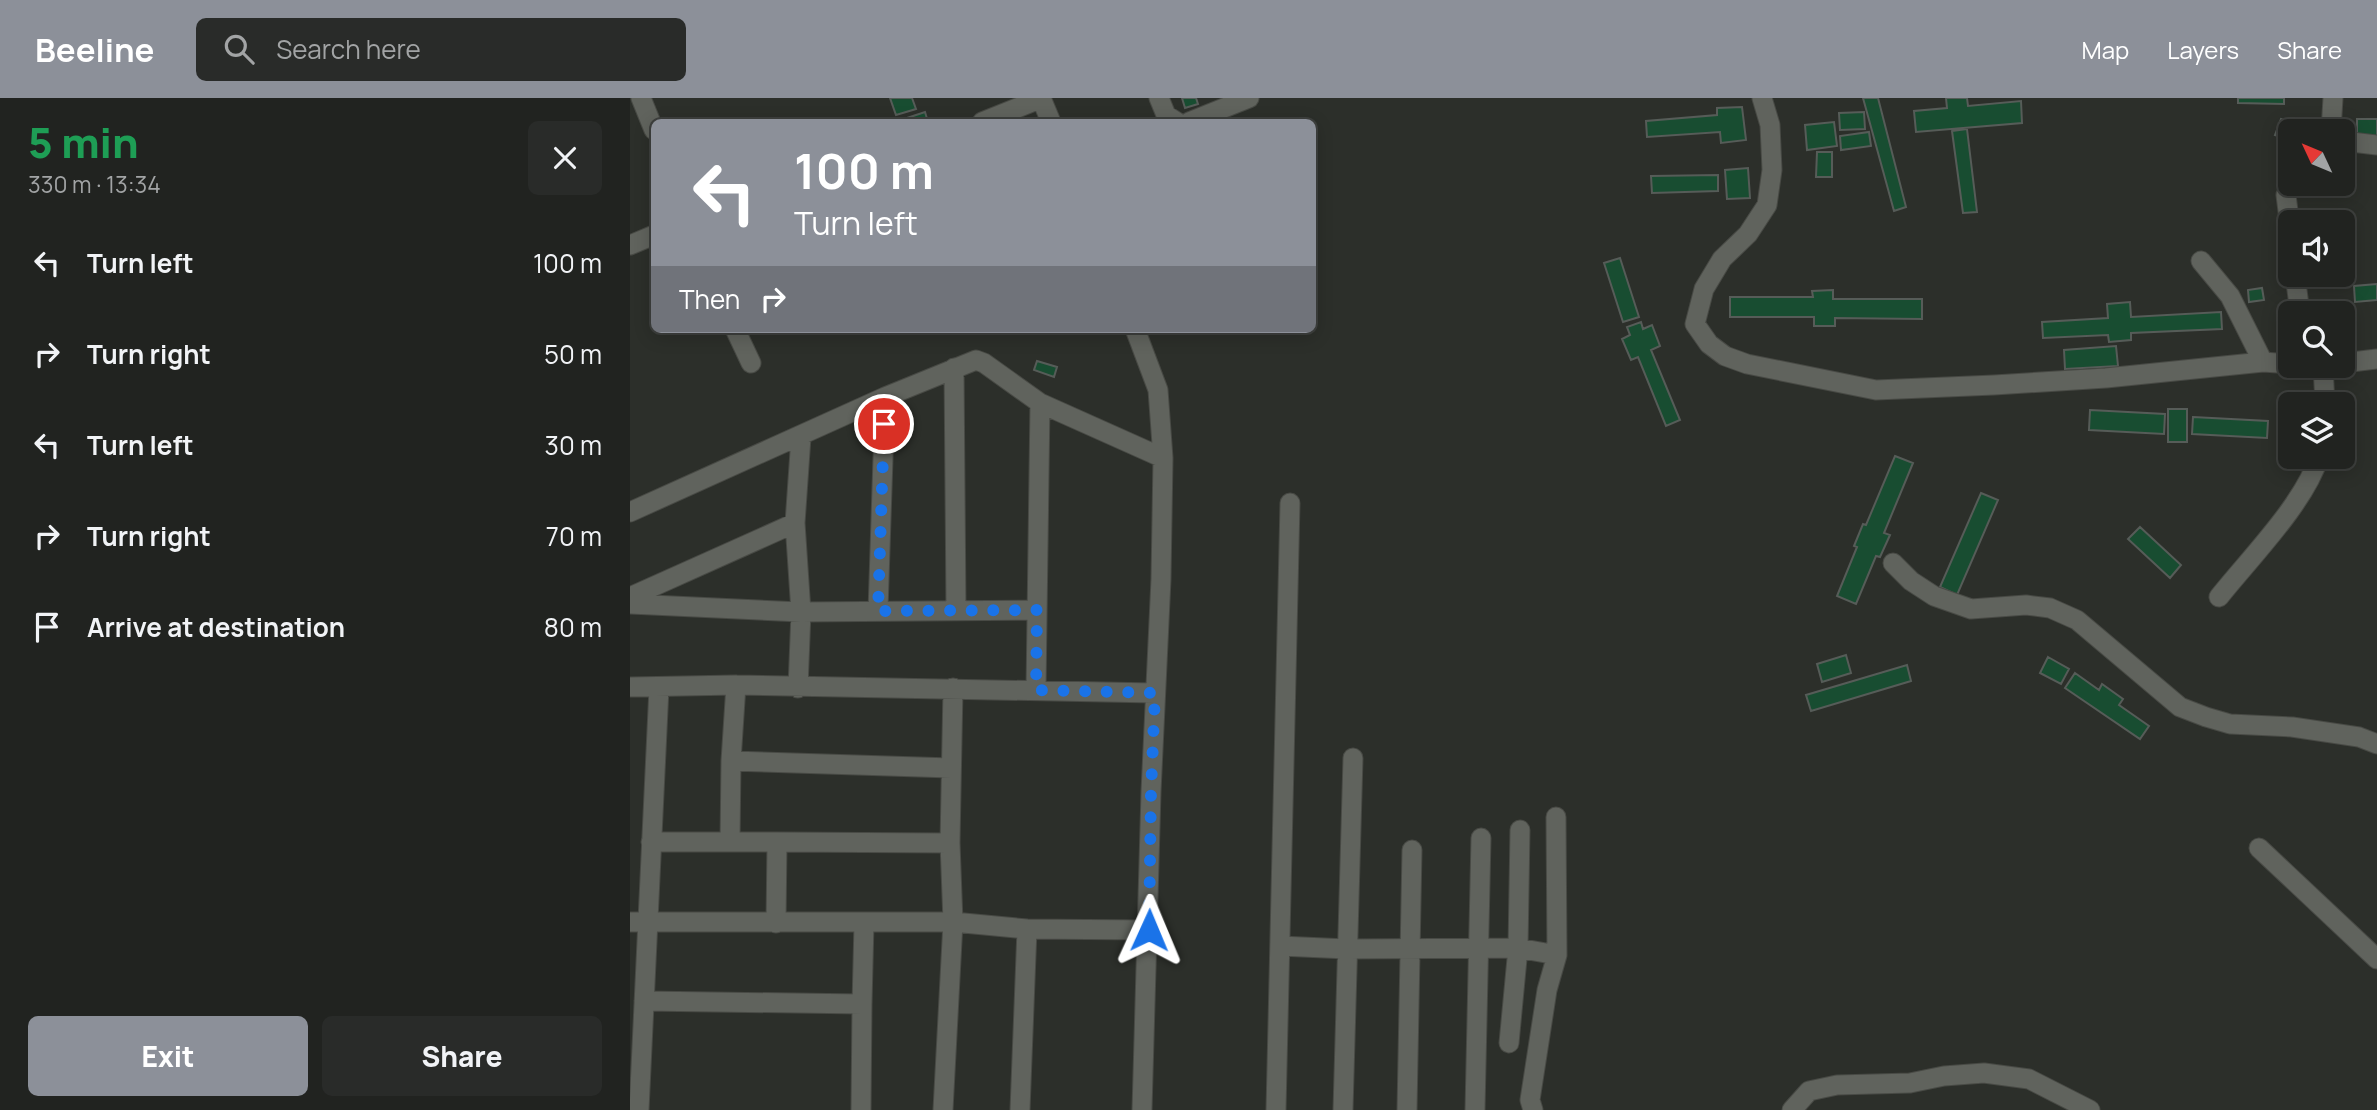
<!DOCTYPE html>
<meta charset="utf-8">
<style>
:root{--surface:#212320;--page:#292b29;--text:#f1f3f6;--muted:#a2a4a5;--line:#3e403e;--accent:#8c9099}
body{margin:0;font-family:Manrope,sans-serif;background:var(--page);color:var(--text);height:100vh;display:flex;flex-direction:column;font-size:26px;white-space:nowrap}
*{box-sizing:border-box;margin:0}
p{font-size:23px;color:var(--muted)}
.icon{flex:none;width:38px;height:38px;fill:none;stroke:currentColor;stroke-width:2;stroke-linecap:round;stroke-linejoin:round}
.map{position:relative;flex:1;overflow:hidden}
.sheet{display:flex;flex-direction:column;background:var(--surface);width:630px}
.sheet>*{flex:none}
.hud{position:absolute;left:21px;top:21px;width:665px;height:214px;border-radius:10px;box-shadow:0 4px 18px #0003,0 0 0 2px var(--line);background:#8c9099;color:#fff;overflow:hidden}
.needle{width:46px;rotate:314deg}
.buttons{position:absolute;left:1648px;top:21px;display:grid;gap:14px}
.buttons a{display:grid;place-items:center;width:77px;height:77px;border-radius:10px;background:var(--surface);box-shadow:0 4px 18px #0003,0 0 0 2px var(--line);font-size:35px}
.pin{position:absolute;display:grid;place-items:center;width:60px;height:60px;color:#fff;margin:-30px;border:4px solid #fff;border-radius:50%;box-shadow:0 2px 7px #0007}
.me{position:absolute;width:77px;margin:-38px;rotate:1deg;stroke-linejoin:round;filter:drop-shadow(0 0 5px #0008)}
.turn{display:flex;align-items:center;gap:24px;height:147px;padding:0 28px;font-size:32px}
.turn .icon{width:91px;height:91px;stroke-width:2.5}
.turn b{display:block;font-size:49px;line-height:60px}
.then{display:flex;align-items:center;height:66px;padding:0 28px;background:#0003;gap:14px;font-size:26px}
.round{display:grid;place-items:center;flex:none;width:74px;height:74px;border-radius:10px;background:var(--page)}
.overview{display:flex;align-items:center;justify-content:space-between;height:119px;padding:0 28px}
h1{font-size:42px;font-weight:800;line-height:52px;color:#1e9e55}
.cta{display:flex;gap:14px;margin-top:auto;padding:14px 28px}
.cta a{flex:1;height:80px;border-radius:10px;background:var(--accent);color:#fff;font-size:28px;font-weight:800;line-height:80px;text-align:center}
.cta a+a{background:var(--page);color:var(--text)}
ul{padding:0;list-style:none}
li{display:flex;align-items:center;gap:21px;height:91px;padding:0 28px}
li div{flex:1}
li b{display:block;font-size:26px}
li em{font-style:normal}
header{display:flex;align-items:center;gap:42px;box-sizing:border-box;height:98px;padding:0 35px;background:var(--accent);color:#fff}
header strong{font-size:33px}
nav{display:flex;gap:38px;margin-inline-start:auto;font-size:24px}
.search{width:490px;height:63px;background:var(--page);display:flex;align-items:center;gap:18px;box-sizing:border-box;padding:0 24px;border-radius:10px;color:var(--muted);font-size:26px}
main{display:flex;flex:1;min-height:0}
.map>svg:first-child{display:block}
.building{fill:#184d31;stroke:#565c58;stroke-width:2}
.lines{fill:none;stroke-linecap:round;stroke-linejoin:round}
.minor-casing{stroke:#484a45;stroke-width:21}
.minor{stroke:#60635d;stroke-width:19}
.route{stroke:#1a73e8;stroke-width:12;stroke-dasharray:0 21.6}
</style>
<header>
<strong>Beeline</strong>
<div class="search"><svg class="icon" aria-label="search" viewBox="0 0 24 24"><circle cx="10" cy="10" r="6"/><path d="M15 15l6 6"/></svg>Search here</div>
<nav><a>Map</a><a>Layers</a><a>Share</a></nav>
</header>
<main>
<section class="sheet">
<div class="overview"><div><h1>5 min</h1><p>330 m · 13:34</p></div><a class="round"><svg class="icon" aria-label="close" viewBox="0 0 24 24"><path d="M6 6l12 12M18 6L6 18"/></svg></a></div>
<ul>
<li><svg class="icon" aria-label="left" viewBox="0 0 24 24"><path d="M17 20v-9H6M10 6l-5 5 5 5"/></svg><div><b>Turn left</b></div><em>100 m</em></li>
<li><svg class="icon" aria-label="right" viewBox="0 0 24 24"><path d="M7 20v-9h11M14 6l5 5-5 5"/></svg><div><b>Turn right</b></div><em>50 m</em></li>
<li><svg class="icon" aria-label="left" viewBox="0 0 24 24"><path d="M17 20v-9H6M10 6l-5 5 5 5"/></svg><div><b>Turn left</b></div><em>30 m</em></li>
<li><svg class="icon" aria-label="right" viewBox="0 0 24 24"><path d="M7 20v-9h11M14 6l5 5-5 5"/></svg><div><b>Turn right</b></div><em>70 m</em></li>
<li><svg class="icon" aria-label="arrive" viewBox="0 0 24 24"><path d="M6 21V4h12l-3 4 3 4H6"/></svg><div><b>Arrive at destination</b></div><em>80 m</em></li>
</ul>
<div class="cta"><a>Exit</a><a>Share</a></div>
</section>
<div class="map">
<svg width="1747" height="1012" viewBox="0 0 1747 1012">
<rect width="100%" height="100%" fill="#2c2f2a"/>
<!-- building -->
<path class="building" d="M260,0h22l4,11 -20,6z
M552,0h14l2,6 -13,4z
M1233,0h15l28,109 -12,4z
M1316,0h21l1,8 53,-5 1,22 -106,9 -2,-21 33,-3z
M1608,0h46v6l-46,-1z
M1112,9l4,33 -25,3 -1,-11 -73,5 -1,-16 71,-6v-7z
M295,14l3,10h-20l-1,-4z
M1234,14l1,17 -25,1 -1,-17z
M1651,21l32,12h-22v9l-16,-5z
M1727,21h20v18h-20z
M1204,24l3,24 -30,4 -2,-25z
M1337,31l10,83 -14,1 -11,-82z
M1239,34l2,14 -30,4 -1,-14z
M1187,54h15v25h-16z
M1118,70l2,30 -23,1 -2,-29z
M1088,77v16l-66,2 -1,-17z
M990,160l19,59 -16,5 -19,-59z
M1747,186v16l-22,2 -1,-16z
M1632,190l2,12 -15,2 -1,-12z
M1203,192v9h89v20l-87,-1v8h-21v-9h-84v-20h83l-1,-6z
M1500,204l1,15 90,-5 1,17 -91,4v7l-22,2 -1,-7 -65,3 -1,-16 66,-4 -1,-14z
M1011,224l2,7 9,-4 8,21 -9,4 29,70 -14,6 -28,-69 -7,3 -9,-21 8,-4 -3,-8z
M1486,248l2,20 -53,3 -1,-19z
M407,263l20,6 -3,10 -20,-7z
M1538,311h19v33h-19z
M1460,312l75,4 -1,20 -75,-4z
M1563,319l75,4 -1,17 -75,-4z
M1265,358l18,7 -29,70 6,2 -10,22 -4,-1 -20,48 -19,-8 20,-49 -3,-1 9,-22 3,1z
M1351,395l17,7 -41,95 -17,-8z
M1510,429l41,38 -11,13 -42,-39z
M1216,557l5,18 -29,9 -5,-18z
M1418,559l21,12 -8,15 -21,-11z
M1277,567l4,16 -100,30 -5,-16z
M1445,575l24,17 3,-6 21,15 -4,6 30,21 -9,13 -75,-51z"/>
<g class="lines">
<defs>
<path id="minor" d="M11,0l13,32
M411,0l10,24
M529,0l7,17 11,7
M1132,0l8,27 2,45 -5,35 -19,29 -26,25 -18,30 -9,35 14,20 16,12 22,8 129,26 118,-5 112,-7 157,-16 28,2
M352,24l60,-24
M559,24l60,-24
M1701,33l2,-33
M1713,43l34,4
M1656,97l5,40
M0,147l24,-10
M1571,163l29,35 33,66
M1665,177l5,38
M105,231l16,34
M505,231l23,61 5,68 -2,121 -10,213 -9,318
M1713,265l34,-4
M1693,268l2,38
M324,270l2,241
M0,414l255,-115 91,-37 8,3 56,40 123,55
M1263,465l18,18 23,15 37,13 55,-4 24,3 27,12 103,87 26,10 24,7 62,3 67,10 18,7
M0,499l165,-74
M1589,499c31,-39 85,-93 100,-140
M0,506l171,8 236,-2
M248,513l7,-214
M0,589l106,-2 419,8
M168,590l3,-76 -6,-89 6,-86
M406,592l4,-287
M101,663l220,7
M21,744h126l-1,81
M100,744l1,-81 5,-76
M147,744l173,1
M1629,750l118,111
M0,824h323l74,7 121,1
M650,848l67,3 171,-1 39,7
M14,903l218,3 2,-81
M879,945l9,-95 2,-118
M9,1012l20,-422
M231,1012l1,-106
M313,1012l10,-188 -3,-79 3,-155
M390,1012l7,-181
M646,1012l14,-607
M713,1012l10,-352
M777,1012l5,-260
M845,1012l6,-272
M903,1012l-3,-10 17,-110 10,-35 -1,-138
M1162,1012l17,-19 28,-6 73,-2 34,-7 40,-3 45,6 61,31"/>
</defs>
<!-- minor casing -->
<use href="#minor" class="minor-casing"/>
<!-- minor -->
<use href="#minor" class="minor"/>
</g>
<g class="lines">
<!-- route -->
<path class="route" d="M254,326l-6,187 159,-1 -1,80 119,3 -4,99 -2,138"/>
</g>
</svg>
<div class="buttons">
<a><svg class="needle" viewBox="-14 -14 28 28"><path d="M0-13l5 13h-10z" fill="#e53935"/><path d="M0 13l5-13h-10z" fill="#a2a4a5"/></svg></a>
<a><svg class="icon" aria-label="sound" viewBox="0 0 24 24"><path d="M4 9h4l5-4v14l-5-4H4zM17 9q2 3 0 6"/></svg></a>
<a><svg class="icon" aria-label="search" viewBox="0 0 24 24"><circle cx="10" cy="10" r="6"/><path d="M15 15l6 6"/></svg></a>
<a><svg class="icon" aria-label="layers" viewBox="0 0 24 24"><path d="M12 4l9 5-9 5-9-5zM3 14l9 5 9-5"/></svg></a>
</div>
<div class="pin" style="left:254px;top:326px;background:#d93025"><svg class="icon" aria-label="arrive" viewBox="0 0 24 24"><path d="M6 21V4h12l-3 4 3 4H6"/></svg></div>
<svg class="me" style="left:519px;top:832px" viewBox="-20 -20 40 40"><path d="M0-17L14 15 0 8-14 15z" fill="#1a73e8" stroke="#fff" stroke-width="4"/></svg>
<div class="hud">
<div class="turn"><svg class="icon" aria-label="left" viewBox="0 0 24 24"><path d="M17 20v-9H6M10 6l-5 5 5 5"/></svg><div><b>100 m</b>Turn left</div></div>
<div class="then">Then<svg class="icon" aria-label="right" viewBox="0 0 24 24"><path d="M7 20v-9h11M14 6l5 5-5 5"/></svg></div>
</div>
</div>
</main>
